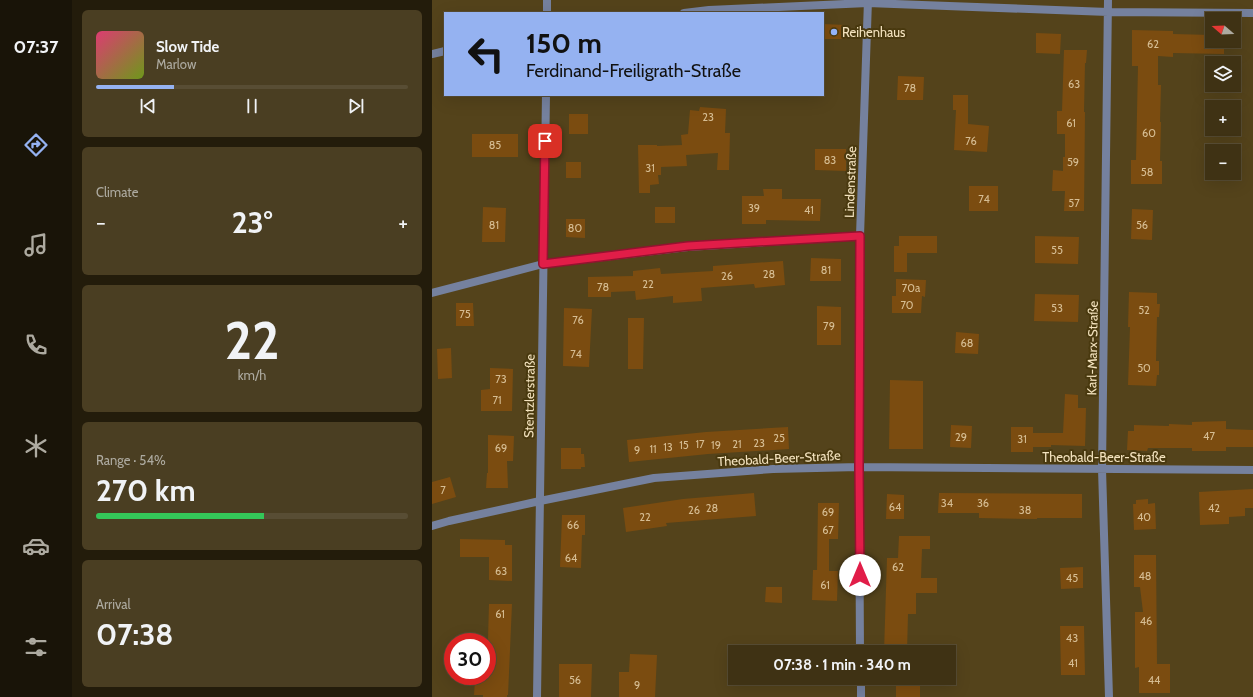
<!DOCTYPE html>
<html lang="en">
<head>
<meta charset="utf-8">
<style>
	:root { --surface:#3f3214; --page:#4a3e22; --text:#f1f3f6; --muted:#adaaa0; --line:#584d34; --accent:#95b2f1 }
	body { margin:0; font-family:Cabin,sans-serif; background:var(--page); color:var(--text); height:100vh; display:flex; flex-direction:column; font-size:15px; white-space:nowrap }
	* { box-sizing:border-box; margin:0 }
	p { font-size:13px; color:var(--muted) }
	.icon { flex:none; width:22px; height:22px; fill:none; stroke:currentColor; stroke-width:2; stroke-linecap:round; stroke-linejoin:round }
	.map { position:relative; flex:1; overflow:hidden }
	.details { display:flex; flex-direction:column; gap:10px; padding:10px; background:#231c0b; width:360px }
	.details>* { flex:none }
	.hud { position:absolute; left:12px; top:12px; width:380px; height:84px; border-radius:0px; box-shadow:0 4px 16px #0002,0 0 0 1px var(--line); background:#95b2f1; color:#111; overflow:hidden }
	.needle { width:26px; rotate:289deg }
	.tools { position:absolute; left:773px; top:12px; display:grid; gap:8px }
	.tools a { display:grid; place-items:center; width:36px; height:36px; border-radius:0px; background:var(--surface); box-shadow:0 4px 16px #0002,0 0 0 1px var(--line); font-size:20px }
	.speed { position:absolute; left:12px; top:633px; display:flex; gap:8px; font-size:20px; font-weight:700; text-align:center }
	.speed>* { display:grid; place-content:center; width:52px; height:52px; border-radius:50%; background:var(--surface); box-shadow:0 4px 16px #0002,0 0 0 1px var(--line); line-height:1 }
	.speed .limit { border:6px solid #d22; background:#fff; color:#111 }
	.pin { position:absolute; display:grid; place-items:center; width:34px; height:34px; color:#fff; margin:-17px; border-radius:8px; box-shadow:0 2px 6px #0006 }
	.me { position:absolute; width:44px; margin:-22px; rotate:0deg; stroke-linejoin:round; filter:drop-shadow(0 0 3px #0008) }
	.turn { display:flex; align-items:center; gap:14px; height:84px; padding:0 16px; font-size:18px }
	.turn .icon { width:52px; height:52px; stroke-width:2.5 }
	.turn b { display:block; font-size:28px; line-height:34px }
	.big { font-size:30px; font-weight:700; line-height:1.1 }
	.details .card { flex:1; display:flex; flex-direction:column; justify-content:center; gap:6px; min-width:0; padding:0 14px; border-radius:6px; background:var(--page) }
	.details .dial { align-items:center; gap:0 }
	.dial b { font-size:52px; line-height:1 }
	.song { display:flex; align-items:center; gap:12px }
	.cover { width:48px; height:48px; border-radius:6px; background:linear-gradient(135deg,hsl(340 70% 55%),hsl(80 70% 35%)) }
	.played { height:4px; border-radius:2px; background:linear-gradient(90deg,var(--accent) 25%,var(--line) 25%) }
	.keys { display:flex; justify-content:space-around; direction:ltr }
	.heat { display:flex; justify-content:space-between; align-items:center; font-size:22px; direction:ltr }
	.charge { height:6px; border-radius:3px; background:linear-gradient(90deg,#34c759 54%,var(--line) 0) }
	.trip { position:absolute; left:296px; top:645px; width:228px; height:40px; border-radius:0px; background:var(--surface); box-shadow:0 4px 16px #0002,0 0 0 1px var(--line); font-weight:700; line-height:40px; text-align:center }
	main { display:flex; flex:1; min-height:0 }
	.dock { display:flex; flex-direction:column; width:72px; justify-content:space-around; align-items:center; background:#191408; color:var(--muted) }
	.dock .icon { width:28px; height:28px }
	.dock .selected { color:var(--accent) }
	.dock b { font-size:18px; color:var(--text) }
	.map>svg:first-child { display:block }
</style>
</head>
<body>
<main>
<nav class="dock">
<b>07:37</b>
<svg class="icon selected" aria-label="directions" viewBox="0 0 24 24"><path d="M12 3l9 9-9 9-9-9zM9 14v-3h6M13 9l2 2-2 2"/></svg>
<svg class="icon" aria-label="music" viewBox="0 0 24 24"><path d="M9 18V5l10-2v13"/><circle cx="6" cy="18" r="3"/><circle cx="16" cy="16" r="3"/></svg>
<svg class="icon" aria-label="phone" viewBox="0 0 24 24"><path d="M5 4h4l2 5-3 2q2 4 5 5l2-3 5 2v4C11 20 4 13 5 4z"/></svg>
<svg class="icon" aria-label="climate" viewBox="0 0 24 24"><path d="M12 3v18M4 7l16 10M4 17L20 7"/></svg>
<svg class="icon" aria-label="car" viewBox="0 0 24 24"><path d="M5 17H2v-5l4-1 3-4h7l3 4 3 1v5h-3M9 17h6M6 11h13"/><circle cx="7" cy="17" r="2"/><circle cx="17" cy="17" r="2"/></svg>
<svg class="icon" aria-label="filters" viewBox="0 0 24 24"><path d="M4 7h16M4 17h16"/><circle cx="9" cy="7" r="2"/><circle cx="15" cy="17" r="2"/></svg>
</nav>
<section class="details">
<div class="card">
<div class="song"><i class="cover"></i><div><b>Slow Tide</b><p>Marlow</p></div></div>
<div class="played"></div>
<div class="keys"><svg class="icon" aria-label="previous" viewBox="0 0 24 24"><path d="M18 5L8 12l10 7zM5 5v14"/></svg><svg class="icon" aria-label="pause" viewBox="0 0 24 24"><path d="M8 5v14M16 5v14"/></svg><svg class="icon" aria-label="next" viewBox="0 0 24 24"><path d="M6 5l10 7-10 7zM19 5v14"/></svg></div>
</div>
<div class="card"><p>Climate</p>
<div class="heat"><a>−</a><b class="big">23°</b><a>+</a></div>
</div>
<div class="card dial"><b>22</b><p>km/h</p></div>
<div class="card"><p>Range · 54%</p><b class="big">270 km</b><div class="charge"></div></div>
<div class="card"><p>Arrival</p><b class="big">07:38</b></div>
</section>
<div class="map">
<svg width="821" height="697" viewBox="0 0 821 697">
	<rect width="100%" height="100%" fill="#54431b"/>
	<path fill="#7b4c10" d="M391 24 414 25V39H391Z
		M700 30 741 31V34L780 35V41H792V54L741 53V57L726 56V85H729L728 122H729L728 161H730V184H699V160H704L706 66H700Z
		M604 33 629 34 628 54 604 53Z
		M632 50H655L654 63H653L652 112H653L652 211H632L633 191H620L621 170 631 171V157H633V134H625V111H630Z
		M466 76 492 77 491 100H465Z
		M521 95H536V124L557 126 555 152 522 150 524 110H521Z
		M268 107 294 109 293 133H298L297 170H285L286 153 254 155 255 166 229 167V175H226L227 184 218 185V193H207L206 145H225V146L250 145 249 135 256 134 258 110 267 111Z
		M137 114H156V134H137Z
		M40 134H86V157H40Z
		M383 149H414V171L383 170Z
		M134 162H149V178H134Z
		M537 186H566V211H537Z
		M331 189H350V199H389L388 221 334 220V224H310V196H332Z
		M51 207 74 208 73 242H50Z
		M223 207H243V223H223Z
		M700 209 721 210 720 240 699 239Z
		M134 219H153V238L134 237Z
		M467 236H505V253H475V272H462V246H467Z
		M603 236 647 237 646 264 603 263Z
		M379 258 409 259V281H378Z
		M351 261 353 285 323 288 322 284 269 288 270 301 241 303V296L204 300 203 291 179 292V297H156V277L201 276V271L228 268 229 274 281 271V266Z
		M464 279 494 280 493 297 490 296 489 313H460V296H464Z
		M697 292 725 293V304H728L727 317H725L724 361H727V375H725L724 386 696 385 698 327H696Z
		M603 294 647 295 646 322 602 321Z
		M24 303H41L42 326H24Z
		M385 306 409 307V345H385Z
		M132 308 160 309 157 367 131 366Z
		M196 318H212L211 369H196Z
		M524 332 547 334 546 354 523 353Z
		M19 348 20 378 6 379 5 349Z
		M58 368 81 369 80 411H49V390L58 389Z
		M458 380 491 381V449H457Z
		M633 394 646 395V408H654L653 446 619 445V447H601V452H579V427H601V433H631Z
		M794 421V429L821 430V447H794V451H760V448H716L715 451 695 450 696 431H702V425L737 426V424L760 425V422Z
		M519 425 540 426 539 448 518 447Z
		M356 427 357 449 276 454 197 462 195 440 274 432Z
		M56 435 82 436 81 461H75L76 488H54L55 473H56Z
		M129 448H149V454H152L153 467H149V469H129Z
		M18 477 24 497 0 504V482Z
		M821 489V508H813V516L797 517V524L768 525 767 492Z
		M322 493 324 516 234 523 235 526 194 532 191 508 251 499Z
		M507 493 650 494V518H605V519L547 518V513H506Z
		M455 494 472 495V519H454Z
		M716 499V504L723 503 724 529 702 530 701 504H704V500Z
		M386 503H407L406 539H397V571H406L405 601 380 600 381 570H385Z
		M130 515H153V535H150L149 568 128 567Z
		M467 536H498V549H490L489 578H505V593H484V614H476L475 652H452L455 558H466Z
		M28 539 73 540V545H80V581L57 580V557H28Z
		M702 555H724L725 664H738V693H707V667L703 668V612H711L708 587H702Z
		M651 567V588L629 589 628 568Z
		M334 587H350V603L333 602Z
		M57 604H80L76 695H75V697H51V695H42L43 680H55V639H56Z
		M628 626H652L653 675H629Z
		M198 654 225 655 223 697H187V672H197Z
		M127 664H160L159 697H127Z
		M464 678H488V697H464Z"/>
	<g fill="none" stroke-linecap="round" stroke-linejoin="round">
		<path stroke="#75819e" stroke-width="8" d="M676 0 670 469 677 697
			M115 13V0
			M252 13 277 10 436 3 676 12 821 13
			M0 54 13 51
			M0 293 111 264 256 247 428 236
			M0 526 17 521 108 501 222 478 341 469 427 467 821 470
			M428 652 427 467 428 236 436 0
			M429 678V697
			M105 697 114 95"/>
	</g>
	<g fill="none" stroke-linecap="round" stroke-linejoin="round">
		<defs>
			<path id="route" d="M113 141 111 264 256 246 428 236 427 467 428 575"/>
		</defs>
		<use href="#route" stroke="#92132f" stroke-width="10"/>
		<use href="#route" stroke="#e11d48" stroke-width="7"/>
	</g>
	<circle fill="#97b6fd" stroke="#49390f" stroke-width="1.5" cx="402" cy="32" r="4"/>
	<g text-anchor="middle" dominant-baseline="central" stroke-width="4" stroke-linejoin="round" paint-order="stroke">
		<g font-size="11" fill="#d6bd93">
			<text x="721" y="44">62</text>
			<text x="642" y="84">63</text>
			<text x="478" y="88">78</text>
			<text x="276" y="117">23</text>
			<text x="639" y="123">61</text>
			<text x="717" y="133">60</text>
			<text x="539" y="141">76</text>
			<text x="63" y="145">85</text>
			<text x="398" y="160">83</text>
			<text x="641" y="162">59</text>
			<text x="218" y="168">31</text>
			<text x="715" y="172">58</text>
			<text x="552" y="199">74</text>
			<text x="642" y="203">57</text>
			<text x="322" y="208">39</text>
			<text x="377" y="210">41</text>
			<text x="62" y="225">81</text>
			<text x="710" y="225">56</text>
			<text x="143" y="228">80</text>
			<text x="625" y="250">55</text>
			<text x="394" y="270">81</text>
			<text x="337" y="274">28</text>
			<text x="295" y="276">26</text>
			<text x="216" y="284">22</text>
			<text x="171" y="287">78</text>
			<text x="479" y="288">70a</text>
			<text x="475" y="305">70</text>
			<text x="625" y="308">53</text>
			<text x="712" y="310">52</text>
			<text x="33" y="314">75</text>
			<text x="146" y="320">76</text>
			<text x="397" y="326">79</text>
			<text x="535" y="343">68</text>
			<text x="144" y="354">74</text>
			<text x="712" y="368">50</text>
			<text x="69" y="379">73</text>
			<text x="65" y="400">71</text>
			<text x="777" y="436">47</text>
			<text x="529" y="437">29</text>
			<text x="347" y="438">25</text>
			<text x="590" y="439">31</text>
			<text x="327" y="443">23</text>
			<text x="268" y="444">17</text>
			<text x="305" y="444">21</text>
			<text x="252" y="445">15</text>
			<text x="284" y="445">19</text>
			<text x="236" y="447">13</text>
			<text x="69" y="448">69</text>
			<text x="221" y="449">11</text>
			<text x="205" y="450">9</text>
			<text x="11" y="490">7</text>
			<text x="515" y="503">34</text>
			<text x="551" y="503">36</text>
			<text x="463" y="507">64</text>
			<text x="280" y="508">28</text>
			<text x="782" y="508">42</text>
			<text x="262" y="510">26</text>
			<text x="593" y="510">38</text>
			<text x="396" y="512">69</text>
			<text x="213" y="517">22</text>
			<text x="712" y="517">40</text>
			<text x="141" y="525">66</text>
			<text x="396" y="530">67</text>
			<text x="139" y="558">64</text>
			<text x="466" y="567">62</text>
			<text x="69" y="571">63</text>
			<text x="713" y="576">48</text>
			<text x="640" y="578">45</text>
			<text x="393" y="585">61</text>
			<text x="68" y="614">61</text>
			<text x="714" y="621">46</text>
			<text x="640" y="638">43</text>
			<text x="641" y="663">41</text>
			<text x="143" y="680">56</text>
			<text x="722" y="680">44</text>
			<text x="205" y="685">9</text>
		</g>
		<g font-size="13" fill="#f4e3bf" stroke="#49390f" text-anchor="start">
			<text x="410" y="32">Reihenhaus</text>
		</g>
		<g font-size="13" fill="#f4e3bf" stroke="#49390f">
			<text transform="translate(418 182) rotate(-88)">Lindenstraße</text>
			<text transform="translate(660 348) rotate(-89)">Karl-Marx-Straße</text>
			<text transform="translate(97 396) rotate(-89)">Stentzlerstraße</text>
			<text x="672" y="457">Theobald-Beer-Straße</text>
			<text transform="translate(347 458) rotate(-3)">Theobald-Beer-Straße</text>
		</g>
	</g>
</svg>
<div class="tools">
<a><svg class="needle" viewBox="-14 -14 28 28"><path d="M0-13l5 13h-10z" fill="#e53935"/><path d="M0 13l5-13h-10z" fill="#adaaa0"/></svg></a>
<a><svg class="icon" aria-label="layers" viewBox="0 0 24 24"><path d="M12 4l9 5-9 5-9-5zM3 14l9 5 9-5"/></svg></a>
<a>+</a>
<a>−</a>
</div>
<div class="speed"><div class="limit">30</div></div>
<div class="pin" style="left:113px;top:141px;background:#d93025"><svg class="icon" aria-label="arrive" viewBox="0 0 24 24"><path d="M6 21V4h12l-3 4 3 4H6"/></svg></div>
<svg class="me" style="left:428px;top:575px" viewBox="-20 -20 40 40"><circle r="19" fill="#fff"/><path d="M0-13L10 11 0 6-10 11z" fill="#e11d48"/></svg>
<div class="trip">07:38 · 1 min · 340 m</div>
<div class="hud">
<div class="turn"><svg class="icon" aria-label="left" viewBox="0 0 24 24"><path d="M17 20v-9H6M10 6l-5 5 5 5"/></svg><div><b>150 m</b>Ferdinand-Freiligrath-Straße</div></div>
</div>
</div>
</main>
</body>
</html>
